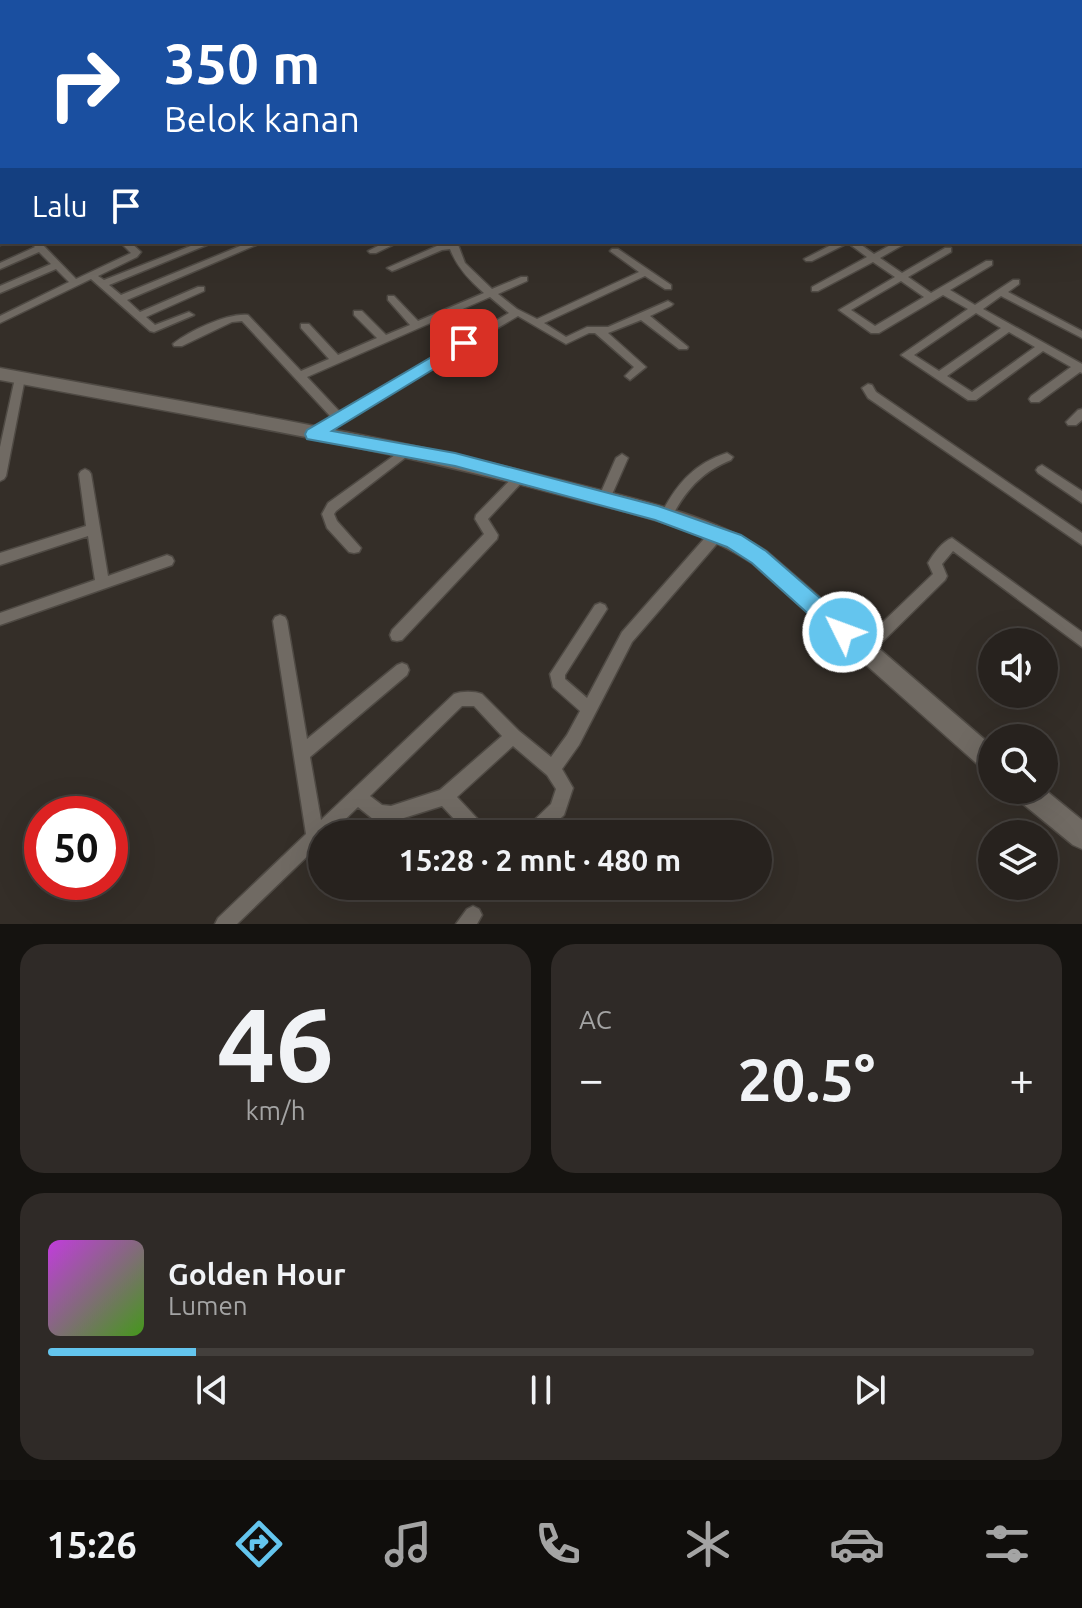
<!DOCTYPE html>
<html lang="id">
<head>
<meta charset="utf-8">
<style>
	:root { --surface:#27221e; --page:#2f2a27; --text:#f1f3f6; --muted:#a4a4a4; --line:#433f3c; --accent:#64c5ee }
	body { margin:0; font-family:Ubuntu,sans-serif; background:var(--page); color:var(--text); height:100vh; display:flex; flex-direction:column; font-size:30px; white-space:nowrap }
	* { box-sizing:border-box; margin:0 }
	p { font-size:26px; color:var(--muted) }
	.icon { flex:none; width:44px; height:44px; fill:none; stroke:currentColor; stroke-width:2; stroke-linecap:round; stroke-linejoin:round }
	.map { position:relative; height:924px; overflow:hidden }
	.side { display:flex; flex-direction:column; gap:20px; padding:20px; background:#151310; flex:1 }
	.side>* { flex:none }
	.banner { position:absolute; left:0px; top:0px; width:1082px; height:244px; box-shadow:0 8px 32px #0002,0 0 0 2px var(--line); background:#1a4fa0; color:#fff; overflow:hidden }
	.controls { position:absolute; left:978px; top:628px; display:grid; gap:16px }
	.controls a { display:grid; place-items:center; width:80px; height:80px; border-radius:50%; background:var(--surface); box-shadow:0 8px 32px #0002,0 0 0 2px var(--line); font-size:40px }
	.speed { position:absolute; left:24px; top:796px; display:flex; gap:16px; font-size:40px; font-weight:700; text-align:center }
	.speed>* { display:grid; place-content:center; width:104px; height:104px; border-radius:50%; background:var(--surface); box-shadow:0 8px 32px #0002,0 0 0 2px var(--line); line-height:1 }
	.speed .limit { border:12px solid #d22; background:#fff; color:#111 }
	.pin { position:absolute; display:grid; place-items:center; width:68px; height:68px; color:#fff; margin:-34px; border-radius:16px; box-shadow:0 4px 12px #0006 }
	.me { position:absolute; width:88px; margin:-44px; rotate:312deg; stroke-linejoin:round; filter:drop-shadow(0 0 6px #0008) }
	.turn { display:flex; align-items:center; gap:28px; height:168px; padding:0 32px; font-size:36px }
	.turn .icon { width:104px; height:104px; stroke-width:2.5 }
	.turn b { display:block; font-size:56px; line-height:68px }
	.then { display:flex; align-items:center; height:76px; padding:0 32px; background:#0003; gap:16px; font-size:30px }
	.big { font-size:60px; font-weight:700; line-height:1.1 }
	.side .tile { flex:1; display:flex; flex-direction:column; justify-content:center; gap:12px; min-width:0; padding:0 28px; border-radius:24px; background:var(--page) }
	.side .dial { align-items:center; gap:0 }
	.dial b { font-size:104px; line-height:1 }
	.song { display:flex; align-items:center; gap:24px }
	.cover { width:96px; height:96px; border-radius:12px; background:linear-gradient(135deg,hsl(290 70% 55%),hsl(100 70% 35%)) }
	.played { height:8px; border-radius:4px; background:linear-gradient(90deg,var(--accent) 15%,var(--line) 15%) }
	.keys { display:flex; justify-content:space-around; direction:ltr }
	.heat { display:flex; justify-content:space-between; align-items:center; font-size:44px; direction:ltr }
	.side .tiles { flex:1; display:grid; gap:20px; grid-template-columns:1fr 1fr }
	.tile:last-child { grid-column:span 2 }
	.trip { position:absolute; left:308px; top:820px; width:464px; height:80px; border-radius:40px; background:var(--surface); box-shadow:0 8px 32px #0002,0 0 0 2px var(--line); font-weight:700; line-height:80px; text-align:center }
	.menu { display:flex; height:128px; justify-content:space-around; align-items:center; background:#100e0c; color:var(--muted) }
	.menu .icon { width:56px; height:56px }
	.menu .current { color:var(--accent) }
	.menu b { font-size:36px; color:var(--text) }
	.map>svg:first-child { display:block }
</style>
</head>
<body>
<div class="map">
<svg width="1082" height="924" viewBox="0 0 1082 924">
	<rect width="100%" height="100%" fill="#342e28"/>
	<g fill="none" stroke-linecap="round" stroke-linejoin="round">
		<defs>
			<path id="minor" d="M15 0H25L15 2Z
				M1080 61H1082V65H1080Z
				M1080 125H1082V130H1080Z
				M0 170H2V175H0Z
				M2 203V209L0 210V204Z
				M0 221H2V227H0Z
				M0 239H2V242H7L0 245Z
				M30 242H40L76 279 131 253 120 242H130L141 252 137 257 98 276 104 280 201 242H214L109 285 121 295 250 242H263L127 300 140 312 198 287H204V291L146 317 155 325 189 312 194 315 154 332 150 331 91 279 0 323V316L69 282 56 269 0 293V286L51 264 39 252 0 269V263L35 247Z
				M386 242H399L376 253H370L368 251Z
				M447 242H457L465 263 492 289 521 277H527V281L498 294 517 309 537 319 639 272 610 251 612 249H618L671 285V289H665L645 276 544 323 566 337 587 327H608L668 301 673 304 671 306 650 316 688 347 687 349H679L641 320 608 333 646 367 630 380 625 376 634 367 595 333H589L566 344 518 316 365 406 314 438 308 434 310 431 331 417 242 321 232 322 182 346H174L173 344C189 331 227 313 248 315L301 371 329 359 301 328V324H309L338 355 377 338 354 315V311H362L386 335 410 325 388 300V296H394L418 321 484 293C469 280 457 267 450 249L442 250 395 270 392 271 387 268 437 246 448 244ZM490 297 509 313 340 412 307 377Z
				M837 242H857L874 254 896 242H908L880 258 902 273 945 248H951V252L908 277 931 293 986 261H992V265L950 290 975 305 1013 280H1019V284L1008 292 1082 331V338L1001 296 983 309 1082 364V373L1080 372 1039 402H1031L1029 399 1031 396 1071 367 1043 351 976 400H968L901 355 968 309 943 295 879 333H871L839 310 895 277 873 262 818 291H812V287L867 257 848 243 812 261H806L804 259ZM901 281 924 297 875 326 851 310ZM976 313 1001 328 939 371 914 355ZM1009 332 1035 347 972 392 947 376Z
				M20 374 25 378 6 476 4 479 0 481V447L15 378Z
				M868 384 872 385 876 392 1082 533V545L868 398 862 388Z
				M1082 409V420L1076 425H1068L1066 422 1078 410Z
				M406 447 412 451 410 454 336 511 334 514 337 521 361 548 359 552 354 553 349 552 327 528 322 514 328 503Z
				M727 453 733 457 731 460C701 472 685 491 670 520H662L660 516C676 485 693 464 727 453Z
				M622 454 628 458 610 499 608 502H600L598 499 616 458Z
				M1042 465 1082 491V503L1038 473 1036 470 1038 467Z
				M85 469 89 471 91 474 108 576 167 555 172 557 174 561 172 565 0 625V613L95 580 88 536 0 565V553L86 526 79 474 81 471Z
				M520 472 524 474 526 477 524 480 488 519 498 535 497 539 402 640 397 641 392 640 390 635 392 630 484 534 475 519 476 515 516 474Z
				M716 530 721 531 722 535 721 539 632 642 579 745 562 769 573 788 564 815 544 834H524L526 828 551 804 556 789 547 775 513 746 457 797 486 828 488 834H468L442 806 391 822 373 819 358 807 330 834H322V842L237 924H215L218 918 306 834 273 621 275 617 280 615 285 617 287 621 307 739 397 665 402 663 407 665 409 670 407 675 310 757 321 820 454 694C462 691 474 691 482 694L519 731 551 757 567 735 580 711 553 687 550 674 595 605 600 603 605 605 607 609 565 675V679L587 698 622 632 711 531ZM462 706H474L502 736 440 790 391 806 382 805 370 796Z
				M952 538 1082 632V647L953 551 942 564 947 576 945 580 869 655 864 657 859 655 857 650 859 645 933 574 928 563C933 554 943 541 952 538Z
				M473 906 479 909 482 915 477 924H456L467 909Z"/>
			<path id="secondary" d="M0 368C187 403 376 433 560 480 630 498 705 512 766 551L992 746V774L984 770 752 563C693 524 620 511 553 493 371 445 185 415 0 380Z
				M1044 789 1082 820V849L1073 845 1017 799 1014 790Z"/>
		</defs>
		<use href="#minor" stroke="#4f4a44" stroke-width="3"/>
		<use href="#secondary" stroke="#4f4a44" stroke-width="3"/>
		<use href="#minor" fill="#706a63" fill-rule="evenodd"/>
		<use href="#secondary" fill="#706a63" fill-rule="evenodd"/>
	</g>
	<path fill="#64c5ee" stroke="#41809b" stroke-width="2" d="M464 338 470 339V347L332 431 455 453 658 506 741 535 766 551 851 625 854 632 851 638 843 641 835 638 752 563 727 547 655 520 455 466 307 439 305 434 307 430Z"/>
</svg>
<div class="controls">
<a><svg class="icon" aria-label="sound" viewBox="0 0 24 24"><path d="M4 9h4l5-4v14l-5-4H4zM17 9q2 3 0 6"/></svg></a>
<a><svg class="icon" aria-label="search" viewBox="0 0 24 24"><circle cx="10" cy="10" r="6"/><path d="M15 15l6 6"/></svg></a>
<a><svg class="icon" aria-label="layers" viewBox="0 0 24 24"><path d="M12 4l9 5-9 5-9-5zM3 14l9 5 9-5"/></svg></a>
</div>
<div class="speed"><div class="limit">50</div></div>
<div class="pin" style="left:464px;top:343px;background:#d93025"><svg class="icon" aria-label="arrive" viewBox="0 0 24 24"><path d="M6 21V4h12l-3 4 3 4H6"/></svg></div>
<svg class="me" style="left:843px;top:632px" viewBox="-20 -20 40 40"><circle r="17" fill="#64c5ee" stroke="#fff" stroke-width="3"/><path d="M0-11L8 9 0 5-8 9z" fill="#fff"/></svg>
<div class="trip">15:28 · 2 mnt · 480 m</div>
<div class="banner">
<div class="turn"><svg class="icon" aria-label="right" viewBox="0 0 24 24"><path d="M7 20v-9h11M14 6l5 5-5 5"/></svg><div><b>350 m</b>Belok kanan</div></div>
<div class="then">Lalu<svg class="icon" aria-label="arrive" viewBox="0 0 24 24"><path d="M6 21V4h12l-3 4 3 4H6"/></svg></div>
</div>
</div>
<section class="side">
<div class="tiles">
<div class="tile dial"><b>46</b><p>km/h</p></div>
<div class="tile"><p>AC</p>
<div class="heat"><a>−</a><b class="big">20.5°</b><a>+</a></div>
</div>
<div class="tile">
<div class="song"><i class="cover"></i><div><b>Golden Hour</b><p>Lumen</p></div></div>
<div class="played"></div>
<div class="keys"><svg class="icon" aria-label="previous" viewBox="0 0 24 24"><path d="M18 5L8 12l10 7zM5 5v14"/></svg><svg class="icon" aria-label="pause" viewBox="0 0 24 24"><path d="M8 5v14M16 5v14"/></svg><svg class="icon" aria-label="next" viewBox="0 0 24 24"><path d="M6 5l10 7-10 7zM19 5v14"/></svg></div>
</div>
</div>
</section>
<nav class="menu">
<b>15:26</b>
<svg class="icon current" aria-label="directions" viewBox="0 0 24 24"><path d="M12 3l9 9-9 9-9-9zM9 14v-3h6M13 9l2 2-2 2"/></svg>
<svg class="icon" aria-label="music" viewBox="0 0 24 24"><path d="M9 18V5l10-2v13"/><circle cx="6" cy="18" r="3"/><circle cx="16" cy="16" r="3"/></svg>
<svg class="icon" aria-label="phone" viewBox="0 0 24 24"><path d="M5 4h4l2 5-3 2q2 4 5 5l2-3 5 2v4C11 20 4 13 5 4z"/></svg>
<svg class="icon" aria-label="climate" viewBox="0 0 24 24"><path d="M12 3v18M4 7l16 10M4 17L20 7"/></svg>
<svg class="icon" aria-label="car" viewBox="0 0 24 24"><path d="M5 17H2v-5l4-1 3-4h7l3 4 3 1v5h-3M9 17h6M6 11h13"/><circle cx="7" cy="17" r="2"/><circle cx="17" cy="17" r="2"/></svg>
<svg class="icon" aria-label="filters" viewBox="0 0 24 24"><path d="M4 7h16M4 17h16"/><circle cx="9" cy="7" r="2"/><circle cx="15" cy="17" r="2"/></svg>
</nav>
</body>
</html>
